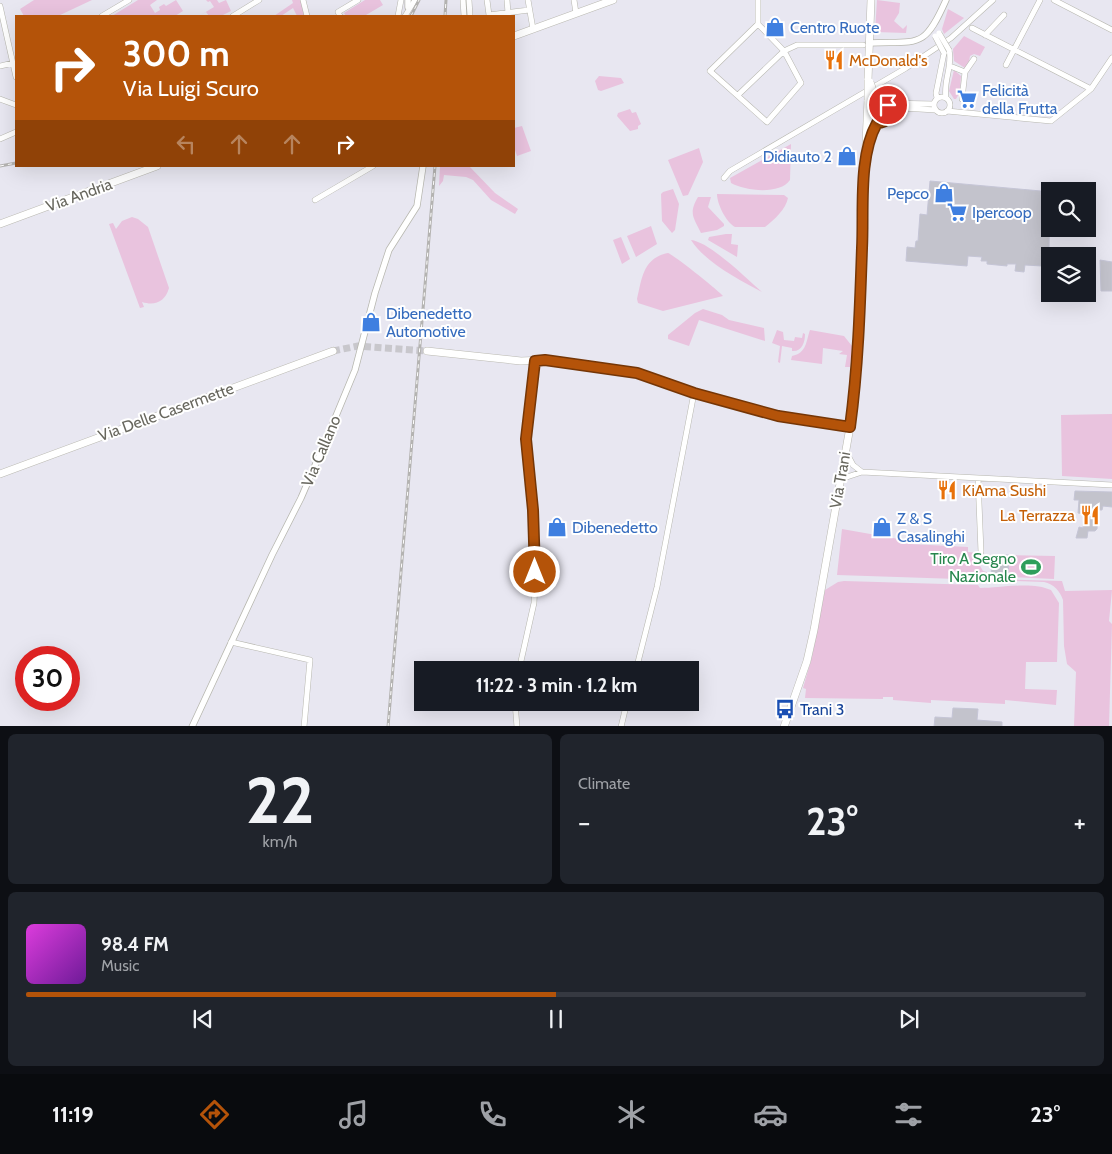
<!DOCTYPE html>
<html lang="en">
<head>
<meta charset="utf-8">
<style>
	:root { --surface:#171b24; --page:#20242c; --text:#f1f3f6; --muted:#9ea1a6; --line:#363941; --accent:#b45309 }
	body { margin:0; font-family:Cabin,sans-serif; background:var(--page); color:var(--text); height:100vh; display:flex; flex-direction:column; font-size:19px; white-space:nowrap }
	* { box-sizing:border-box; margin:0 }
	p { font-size:16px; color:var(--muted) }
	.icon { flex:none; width:28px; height:28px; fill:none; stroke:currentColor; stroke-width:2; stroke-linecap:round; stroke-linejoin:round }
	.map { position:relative; height:726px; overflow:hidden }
	.sheet { display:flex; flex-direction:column; gap:8px; padding:8px; background:#0d0f14; flex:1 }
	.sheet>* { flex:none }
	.guide { position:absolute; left:15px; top:15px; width:500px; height:152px; border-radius:0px; box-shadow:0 5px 20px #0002; background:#b45309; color:#fff; overflow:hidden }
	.fabs { position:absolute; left:1041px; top:182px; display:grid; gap:10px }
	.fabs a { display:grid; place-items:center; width:55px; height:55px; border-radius:0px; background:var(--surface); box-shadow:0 5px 20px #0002; font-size:25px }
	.speed { position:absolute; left:15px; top:646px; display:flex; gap:10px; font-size:25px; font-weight:700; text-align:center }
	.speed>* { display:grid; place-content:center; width:65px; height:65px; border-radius:50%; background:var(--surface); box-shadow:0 5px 20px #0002; line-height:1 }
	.speed .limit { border:8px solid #d22; background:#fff; color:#111 }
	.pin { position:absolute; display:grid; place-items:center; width:42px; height:42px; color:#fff; margin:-21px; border:2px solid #fff; border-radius:50%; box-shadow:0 1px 5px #0007 }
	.me { position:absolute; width:55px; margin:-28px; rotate:0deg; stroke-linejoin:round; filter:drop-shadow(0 0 4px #0008) }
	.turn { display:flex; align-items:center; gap:18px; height:105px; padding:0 25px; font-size:22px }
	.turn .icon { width:65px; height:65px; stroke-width:2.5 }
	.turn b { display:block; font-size:35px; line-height:42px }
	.lanes { display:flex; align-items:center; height:48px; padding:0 25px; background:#0003; justify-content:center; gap:25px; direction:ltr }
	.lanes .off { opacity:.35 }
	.big { font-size:38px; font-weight:700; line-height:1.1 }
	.sheet .widget { flex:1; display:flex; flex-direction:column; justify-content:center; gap:8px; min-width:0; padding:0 18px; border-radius:8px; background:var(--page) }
	.sheet .dial { align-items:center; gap:0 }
	.dial b { font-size:65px; line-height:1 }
	.song { display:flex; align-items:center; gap:15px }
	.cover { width:60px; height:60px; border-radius:8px; background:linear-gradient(135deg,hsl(300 70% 55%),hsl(280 70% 35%)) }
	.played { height:5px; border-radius:2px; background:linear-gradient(90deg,var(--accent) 50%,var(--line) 50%) }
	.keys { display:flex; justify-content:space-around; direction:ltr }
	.heat { display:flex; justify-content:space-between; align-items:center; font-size:28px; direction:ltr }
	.sheet .tiles { flex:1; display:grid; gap:8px; grid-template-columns:1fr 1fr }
	.widget:last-child { grid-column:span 2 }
	.trip { position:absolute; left:414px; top:661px; width:285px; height:50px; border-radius:0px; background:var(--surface); box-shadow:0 5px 20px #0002; font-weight:700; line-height:50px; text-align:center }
	.tabs { display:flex; height:80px; justify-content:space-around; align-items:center; background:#090b0e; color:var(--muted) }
	.tabs .icon { width:35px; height:35px }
	.tabs .current { color:var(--accent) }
	.tabs b { font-size:22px; color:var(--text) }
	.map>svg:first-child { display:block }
</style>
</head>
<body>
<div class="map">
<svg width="1112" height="727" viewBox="0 0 1112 727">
	<rect width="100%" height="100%" fill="#e8e7f1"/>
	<path fill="#e9c3de" d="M34 0H92L58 16H24L20 9Z
		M138 0H157L150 5 155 13 160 10 159 7 164 4 166 6 176 0 183 11 175 16H112Z
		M206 0H217L219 3 226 0 231 11 221 16H209L206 12 199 16 214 7 210 1 208 2Z
		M292 0H301L304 16H297L293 8 281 16H274L293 3Z
		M365 0H380L383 5 366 15 367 16H346L344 13Z
		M877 0 900 3 899 13 894 21 903 29 907 25 906 33 875 32Z
		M948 9 964 18 944 34 942 29Z
		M964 36 985 47 980 56 974 54 970 56 969 62 965 68 954 61 953 49Z
		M954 70 961 76 960 92 956 99H954L949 91Z
		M599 76 621 78 624 83 601 91 598 90 595 81Z
		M630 109 632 113 636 112 641 124 638 126V129L630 131 617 116 618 113Z
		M522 126 531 151 517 156 514 147V128Z
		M791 144 790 180C780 195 745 191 731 183L730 178Z
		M699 148 703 162 688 195 683 196 668 160Z
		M440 166H469L495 193 518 209 515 214 491 200 473 180 466 177 444 175 443 181 439 186Z
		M673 189 679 204 675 230 672 233 662 221 661 194 663 192Z
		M717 194 784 195 788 198C786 209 774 220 765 227H735C726 222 717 204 717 194Z
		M698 197H711L708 207 724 224V226L717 230 701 233C694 218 688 214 698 197Z
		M132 217 138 219 148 227 169 288C165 302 155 306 142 302L144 307 140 308 109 224 113 223 116 229 122 221Z
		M651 226 657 244 636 257 627 236Z
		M726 234H732L731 244 738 245 737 257 708 240 709 237Z
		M621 237 630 259 622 264 613 240Z
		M691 240C710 242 747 279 762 292 739 280 705 262 691 240Z
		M668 253C674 255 719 291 723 296L663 311 638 303 637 299C642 278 643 258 668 253Z
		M703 309 722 315 729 320 764 328 765 341 699 320 689 346 668 339V335L695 313Z
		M777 330 783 332 784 340 794 341 795 337 802 338 803 333 805 334C805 342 802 352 792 351V348L782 346 780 363 778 362 780 346 772 343Z
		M810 330 844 336 852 346 850 367H845L847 355 839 354 843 351 823 348 822 364 791 360 792 356C807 353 806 341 810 330Z
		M1112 414V479L1062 476 1061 415Z
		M842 529 910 541V544L968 547V552L978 553 979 564 983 571 987 572V579L1062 581 1065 591 1112 590 1109 621 1112 624 1109 726H1074L1076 672 1067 664 1064 646 1063 600C1060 591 1054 584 1044 582L837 575Z
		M1009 555 1055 556 1054 579 1008 577Z
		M844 581 978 585 980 588C1001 588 1032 581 1051 590L1059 603 1057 662H1026L1025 689 1057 690 1056 705 1005 700V704L931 700V703L893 700V697H883V699L805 698 806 689 803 688 812 657 825 590 838 582Z"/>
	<path fill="#c3c3cc" stroke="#c5c5d6" d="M930 181 1041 191V195L1050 196 1049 248 1052 249V253H1049L1048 260 1042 259V266L1025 265 1024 272 1015 271 1016 264H1007V266L987 264V261H981L982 257 968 256 967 266 906 261 907 247 915 248 916 241H918L920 214 927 215Z
		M1100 260 1112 262V291H1101Z
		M1075 491 1112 492V507L1103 506 1102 510H1098L1097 529 1095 531H1088L1087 538H1076L1079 527 1083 528 1084 514 1078 513 1079 500H1074Z
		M992 555H1009L1008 577 991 576Z
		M953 708 978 709 977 720 1002 722V727H934L935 717 952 718Z"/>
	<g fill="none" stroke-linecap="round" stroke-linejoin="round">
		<path stroke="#c8c7cc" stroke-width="7" stroke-dasharray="7 3.5" stroke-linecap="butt" d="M333 351 358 346 427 351"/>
		<defs>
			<path id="minor" d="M303 0 307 16
				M463 0 464 16
				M469 0 470 16
				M487 0 489 15 529 10
				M507 0 508 13
				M528 0 533 29
				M574 0 576 13
				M1054 0 1112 30
				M0 6 16 77
				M102 16 129 0
				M233 16 259 0
				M340 16 338 12 358 0
				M398 16 401 0
				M405 16 415 0
				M758 24 710 71 767 122 801 83 784 51 758 24V0
				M972 28 1091 89
				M985 35 1004 15
				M1006 65 1040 0
				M0 66 13 63
				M950 66 965 72
				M738 95 784 51 797 45H863
				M934 105a8 8 0 1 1 16 0a8 8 0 1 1-16 0Z
				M937 98 936 93 944 53
				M946 98C943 81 953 66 949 50
				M0 99 16 105
				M962 99 965 72 974 59
				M885 103 934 104
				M890 111 902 108 936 110
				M947 111 1051 121 1091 89 1112 58
				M0 139 16 132
				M724 178 730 171 906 68 951 38 993 0
				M315 200 373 166
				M846 452 853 465 862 472
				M978 478 981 552
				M841 479 862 472 1112 485
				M231 642 310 660 304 727
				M519 670 534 603 536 557 526 439 535 361
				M636 670 657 587 694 393
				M515 702 517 727
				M621 727 627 702"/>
			<path id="tertiary" d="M408 7V0
				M869 43C919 41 924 50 946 0
				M192 727 272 555 301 498 326 440 355 370 375 293 389 250 417 206 423 166"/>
			<path id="secondary" d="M514 36 613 0
				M868 80 871 0
				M868 117C876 129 896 120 888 106 885 100 879 101 875 96
				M869 146 877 123
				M0 224 157 166
				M427 351 521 361 545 360 637 373 694 393 778 416 850 427
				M0 474 333 351
				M784 727 807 661 814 630 850 427 855 379 868 100"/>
		</defs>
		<use href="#minor" stroke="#b7b7af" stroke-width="6"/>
		<use href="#tertiary" stroke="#b7b7af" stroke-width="7"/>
		<use href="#secondary" stroke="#bab9b1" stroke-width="8"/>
		<use href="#minor" stroke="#fff" stroke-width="5"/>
		<use href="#tertiary" stroke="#fff" stroke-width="5.5"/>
		<use href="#secondary" stroke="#fff" stroke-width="7"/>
		<defs>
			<path id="rail" d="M411 16 419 0
				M445 16 446 0
				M0 166 16 163
				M388 727 435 166"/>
		</defs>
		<use href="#rail" stroke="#b4b3b1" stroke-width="3"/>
		<use href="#rail" stroke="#fff" stroke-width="1" stroke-dasharray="4" stroke-linecap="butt"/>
		<defs>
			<path id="minor-bridge" d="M939 33 949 50
				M935 36 944 53"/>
			<path id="secondary-bridge" d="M870 82 875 96
				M868 100V80"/>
		</defs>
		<use href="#minor-bridge" stroke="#b7b7af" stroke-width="6" stroke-linecap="butt"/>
		<use href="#secondary-bridge" stroke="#bab9b1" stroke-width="8" stroke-linecap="butt"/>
		<use href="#minor-bridge" stroke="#fff" stroke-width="5"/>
		<use href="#secondary-bridge" stroke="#fff" stroke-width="7"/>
	</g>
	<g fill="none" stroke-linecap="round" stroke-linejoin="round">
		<defs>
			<path id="route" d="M535 572 533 510 526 439 535 361 545 360 637 373 694 393 778 416 850 427C858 368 860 308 862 248 864 210 858 157 877 123 887 123 892 115 888 105"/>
		</defs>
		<use href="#route" stroke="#753606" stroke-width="12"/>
		<use href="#route" stroke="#b45309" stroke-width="9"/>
	</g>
	<defs>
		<symbol id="shop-bare" viewBox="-9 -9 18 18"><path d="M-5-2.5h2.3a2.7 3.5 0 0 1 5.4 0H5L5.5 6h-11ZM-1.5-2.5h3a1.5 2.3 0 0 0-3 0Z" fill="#3f7fe0" stroke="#fff" stroke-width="2.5" paint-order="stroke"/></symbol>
		<symbol id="restaurant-bare" viewBox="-9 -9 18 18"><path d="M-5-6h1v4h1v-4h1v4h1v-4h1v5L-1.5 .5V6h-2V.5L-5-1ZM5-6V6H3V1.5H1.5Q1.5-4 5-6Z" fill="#e8710a" stroke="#fff" stroke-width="2.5" paint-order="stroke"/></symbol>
		<symbol id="supermarket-bare" viewBox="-9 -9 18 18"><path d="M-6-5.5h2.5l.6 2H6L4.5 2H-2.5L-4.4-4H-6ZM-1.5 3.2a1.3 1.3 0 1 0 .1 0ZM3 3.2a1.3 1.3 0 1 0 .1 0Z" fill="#3f7fe0" stroke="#fff" stroke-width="2.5" paint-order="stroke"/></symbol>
		<symbol id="stadium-bare" viewBox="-9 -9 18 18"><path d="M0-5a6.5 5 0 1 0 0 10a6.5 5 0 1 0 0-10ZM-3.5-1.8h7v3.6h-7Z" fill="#2e9e5b" stroke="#fff" stroke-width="2.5" paint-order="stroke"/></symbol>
		<symbol id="bus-bare" viewBox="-9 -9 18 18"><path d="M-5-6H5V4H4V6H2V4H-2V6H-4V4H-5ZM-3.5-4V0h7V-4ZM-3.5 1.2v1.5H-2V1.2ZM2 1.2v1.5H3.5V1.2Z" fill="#1a4fb4" stroke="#fff" stroke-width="2.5" paint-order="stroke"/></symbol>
	</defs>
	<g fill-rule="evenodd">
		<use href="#shop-bare" x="761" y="13" width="28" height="28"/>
		<use href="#restaurant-bare" x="820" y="46" width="28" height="28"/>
		<use href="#supermarket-bare" x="953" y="85" width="28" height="28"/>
		<use href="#shop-bare" x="833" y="142" width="28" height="28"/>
		<use href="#shop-bare" x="930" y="179" width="28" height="28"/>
		<use href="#supermarket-bare" x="943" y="198" width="28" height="28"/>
		<use href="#shop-bare" x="357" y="308" width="28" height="28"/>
		<use href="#restaurant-bare" x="933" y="476" width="28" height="28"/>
		<use href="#restaurant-bare" x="1076" y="501" width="28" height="28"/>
		<use href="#shop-bare" x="543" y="513" width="28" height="28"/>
		<use href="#shop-bare" x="868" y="513" width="28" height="28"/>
		<use href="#stadium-bare" x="1017" y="553" width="28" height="28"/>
		<use href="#bus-bare" x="771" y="695" width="28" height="28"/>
	</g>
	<g text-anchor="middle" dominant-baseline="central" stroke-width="4" stroke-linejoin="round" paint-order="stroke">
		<g font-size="16" fill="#366cbe" stroke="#fff" text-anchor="start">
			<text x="790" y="27">Centro Ruote</text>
			<text x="982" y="90">Felicità<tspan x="982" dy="18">della Frutta</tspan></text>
			<text x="832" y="156" text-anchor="end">Didiauto 2</text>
			<text x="929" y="193" text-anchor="end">Pepco</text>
			<text x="972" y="212">Ipercoop</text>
			<text x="386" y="313">Dibenedetto<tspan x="386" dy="18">Automotive</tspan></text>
			<text x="897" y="518">Z &amp; S<tspan x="897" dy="18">Casalinghi</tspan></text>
			<text x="572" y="527">Dibenedetto</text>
		</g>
		<g font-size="16" fill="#c56008" stroke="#fff" text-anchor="start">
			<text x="849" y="60">McDonald's</text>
			<text x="962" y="490">KiAma Sushi</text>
			<text x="1075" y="515" text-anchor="end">La Terrazza</text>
		</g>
		<g font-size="16" fill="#68675e" stroke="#fff">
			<text transform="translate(79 195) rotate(-20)">Via Andria</text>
			<text transform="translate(166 412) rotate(-20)">Via Delle Casermette</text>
			<text transform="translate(321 451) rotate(-67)">Via Callano</text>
			<text transform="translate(840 480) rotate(-80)">Via Trani</text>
		</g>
		<g font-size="16" fill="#27864d" stroke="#fff" text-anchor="end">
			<text x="1016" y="558">Tiro A Segno<tspan x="1016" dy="18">Nazionale</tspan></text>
		</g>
		<g font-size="16" fill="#164399" stroke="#fff" text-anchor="start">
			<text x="800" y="709">Trani 3</text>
		</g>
	</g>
</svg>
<div class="fabs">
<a><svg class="icon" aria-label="search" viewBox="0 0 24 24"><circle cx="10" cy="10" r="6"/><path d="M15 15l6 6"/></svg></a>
<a><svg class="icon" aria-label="layers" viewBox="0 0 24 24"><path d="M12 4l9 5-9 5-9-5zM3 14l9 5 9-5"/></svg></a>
</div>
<div class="speed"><div class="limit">30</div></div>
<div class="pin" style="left:888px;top:105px;background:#d93025"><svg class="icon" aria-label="arrive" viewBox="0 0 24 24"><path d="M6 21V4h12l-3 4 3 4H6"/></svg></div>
<svg class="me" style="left:535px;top:572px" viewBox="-20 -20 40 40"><circle r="17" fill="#b45309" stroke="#fff" stroke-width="3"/><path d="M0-11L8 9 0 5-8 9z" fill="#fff"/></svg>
<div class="trip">11:22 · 3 min · 1.2 km</div>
<div class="guide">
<div class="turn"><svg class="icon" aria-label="right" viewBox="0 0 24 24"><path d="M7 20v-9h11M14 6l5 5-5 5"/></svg><div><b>300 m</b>Via Luigi Scuro</div></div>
<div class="lanes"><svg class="icon off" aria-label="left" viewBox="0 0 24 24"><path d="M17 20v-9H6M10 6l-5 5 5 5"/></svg><svg class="icon off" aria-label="ahead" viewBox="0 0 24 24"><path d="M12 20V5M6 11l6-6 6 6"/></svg><svg class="icon off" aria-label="ahead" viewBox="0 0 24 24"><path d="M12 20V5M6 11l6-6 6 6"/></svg><svg class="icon" aria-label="right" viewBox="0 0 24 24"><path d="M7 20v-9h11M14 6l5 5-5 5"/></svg></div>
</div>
</div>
<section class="sheet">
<div class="tiles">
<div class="widget dial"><b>22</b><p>km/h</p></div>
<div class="widget"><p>Climate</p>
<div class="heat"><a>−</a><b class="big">23°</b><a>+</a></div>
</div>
<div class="widget">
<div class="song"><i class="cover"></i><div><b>98.4 FM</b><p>Music</p></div></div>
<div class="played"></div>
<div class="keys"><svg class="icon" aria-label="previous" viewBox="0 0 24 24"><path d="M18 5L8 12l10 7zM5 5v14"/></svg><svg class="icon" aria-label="pause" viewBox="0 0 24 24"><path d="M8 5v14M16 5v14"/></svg><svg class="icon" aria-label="next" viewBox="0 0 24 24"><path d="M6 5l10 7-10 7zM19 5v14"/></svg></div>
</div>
</div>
</section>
<nav class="tabs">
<b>11:19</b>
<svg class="icon current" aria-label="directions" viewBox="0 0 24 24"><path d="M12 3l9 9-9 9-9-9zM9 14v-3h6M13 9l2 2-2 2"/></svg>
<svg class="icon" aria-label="music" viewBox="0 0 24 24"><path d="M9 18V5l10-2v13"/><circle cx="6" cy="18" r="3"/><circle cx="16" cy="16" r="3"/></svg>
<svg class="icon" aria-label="phone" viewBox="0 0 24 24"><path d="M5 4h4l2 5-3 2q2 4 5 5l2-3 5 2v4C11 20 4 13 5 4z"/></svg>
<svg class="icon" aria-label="climate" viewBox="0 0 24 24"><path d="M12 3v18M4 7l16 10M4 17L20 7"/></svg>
<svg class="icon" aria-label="car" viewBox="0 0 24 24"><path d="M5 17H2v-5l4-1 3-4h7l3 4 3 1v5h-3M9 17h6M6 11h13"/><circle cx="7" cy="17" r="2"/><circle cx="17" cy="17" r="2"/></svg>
<svg class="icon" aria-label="filters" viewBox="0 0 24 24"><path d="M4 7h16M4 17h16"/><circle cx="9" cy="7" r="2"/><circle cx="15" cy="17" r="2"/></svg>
<b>23°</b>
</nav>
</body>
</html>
